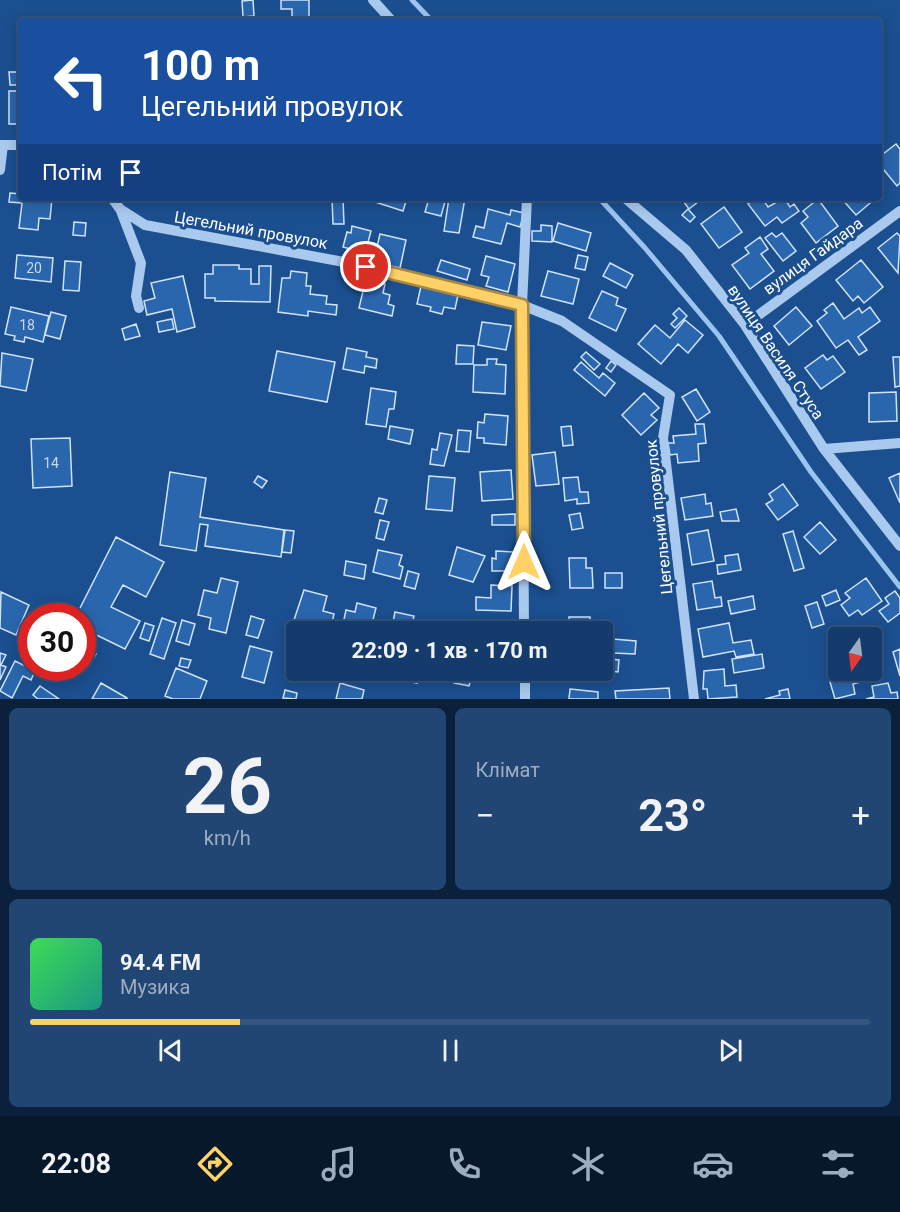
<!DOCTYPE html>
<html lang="uk">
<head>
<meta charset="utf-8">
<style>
	:root { --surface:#143b6b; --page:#214673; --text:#f1f3f6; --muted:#9dadc1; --line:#33557e; --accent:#ffd166 }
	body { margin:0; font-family:Roboto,sans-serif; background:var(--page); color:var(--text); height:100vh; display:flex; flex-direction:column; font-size:22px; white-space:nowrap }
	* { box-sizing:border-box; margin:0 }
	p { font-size:20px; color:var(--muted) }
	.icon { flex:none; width:33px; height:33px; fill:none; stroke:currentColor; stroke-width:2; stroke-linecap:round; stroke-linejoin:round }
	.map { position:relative; height:699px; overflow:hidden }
	.panel { display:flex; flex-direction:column; gap:9px; padding:9px; background:#0b203b; flex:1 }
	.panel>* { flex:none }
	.hud { position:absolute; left:18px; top:18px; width:864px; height:183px; border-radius:6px; box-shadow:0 3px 15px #0003,0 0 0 2px var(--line); background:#1a4fa0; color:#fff; overflow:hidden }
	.needle { width:39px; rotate:194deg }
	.buttons { position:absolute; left:828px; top:627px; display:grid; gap:12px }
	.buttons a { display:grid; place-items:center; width:54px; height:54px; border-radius:6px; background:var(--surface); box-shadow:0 3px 15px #0003,0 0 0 2px var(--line); font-size:30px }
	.speed { position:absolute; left:18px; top:603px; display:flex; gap:12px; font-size:30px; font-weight:700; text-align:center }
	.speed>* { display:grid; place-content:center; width:78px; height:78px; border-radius:50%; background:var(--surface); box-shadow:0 3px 15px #0003,0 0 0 2px var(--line); line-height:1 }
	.speed .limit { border:9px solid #d22; background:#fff; color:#111 }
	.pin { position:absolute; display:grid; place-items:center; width:51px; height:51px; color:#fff; margin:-26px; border:3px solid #fff; border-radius:50%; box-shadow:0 2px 6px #0007 }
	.me { position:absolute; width:66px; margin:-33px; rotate:0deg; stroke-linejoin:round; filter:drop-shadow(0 0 4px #0008) }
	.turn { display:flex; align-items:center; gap:21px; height:126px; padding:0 24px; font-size:27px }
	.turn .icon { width:78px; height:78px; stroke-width:2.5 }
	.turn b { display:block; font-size:42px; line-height:51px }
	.then { display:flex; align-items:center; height:57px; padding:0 24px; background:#0003; gap:12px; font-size:22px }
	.big { font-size:45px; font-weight:700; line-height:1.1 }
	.panel .widget { flex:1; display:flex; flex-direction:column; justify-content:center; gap:9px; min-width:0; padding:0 21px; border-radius:9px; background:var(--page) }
	.panel .dial { align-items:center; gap:0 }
	.dial b { font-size:78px; line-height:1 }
	.song { display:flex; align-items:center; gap:18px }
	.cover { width:72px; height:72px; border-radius:9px; background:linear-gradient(135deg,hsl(130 70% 55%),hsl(170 70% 35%)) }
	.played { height:6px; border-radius:3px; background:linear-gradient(90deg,var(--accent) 25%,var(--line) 25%) }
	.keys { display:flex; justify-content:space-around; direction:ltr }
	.heat { display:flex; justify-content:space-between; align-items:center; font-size:33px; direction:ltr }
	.panel .tiles { flex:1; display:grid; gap:9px; grid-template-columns:1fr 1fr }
	.widget:last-child { grid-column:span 2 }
	.trip { position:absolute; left:286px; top:621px; width:327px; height:60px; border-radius:6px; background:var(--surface); box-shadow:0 3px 15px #0003,0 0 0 2px var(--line); font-weight:700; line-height:60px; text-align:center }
	.menu { display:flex; height:96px; justify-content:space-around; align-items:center; background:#08182b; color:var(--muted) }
	.menu .icon { width:42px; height:42px }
	.menu .current { color:var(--accent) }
	.menu b { font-size:27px; color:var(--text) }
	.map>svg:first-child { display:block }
</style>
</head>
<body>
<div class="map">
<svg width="900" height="699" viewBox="0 0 900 699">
	<rect width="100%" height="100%" fill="#1b4f8f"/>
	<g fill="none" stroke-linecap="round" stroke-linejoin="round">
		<path stroke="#9cc4f0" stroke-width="5" d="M412 0 432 21
			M599 198 645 248 719 336 811 472 900 587"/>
	</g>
	<path fill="#2a66ad" stroke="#cfe3fa" stroke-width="1.5" d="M253 0 254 16 243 17 242 1Z
		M281 0H309V20L332 21H269H292V9H281Z
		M9 72H21V85H10Z
		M9 91H21V124H9Z
		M896 144 900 149V183L897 186 879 164V157Z
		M10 193 21 194V198H52L50 219 39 218 38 230 19 228 22 203 9 202Z
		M332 198H343L344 224H333Z
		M373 198H407L403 211 372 201Z
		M429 198H446L441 216 425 212Z
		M449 198H465L459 233 444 231Z
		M681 198H703L689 209Z
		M756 198H762L768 207 784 198 790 207 794 204 799 211 782 223 777 217 765 226 748 204Z
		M841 198H876L856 215Z
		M818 199 838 226 816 243 801 223 808 217 803 211Z
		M724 207 742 232 719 248 701 224Z
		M488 209 510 215 511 210 524 213 520 227 507 223 501 244 473 237 476 226 484 228Z
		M688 209 695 217 690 222 682 215Z
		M74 222 86 223 85 236 73 235Z
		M558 223 591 233 586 251 553 241Z
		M541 225 552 226V242L532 241V231H541Z
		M352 226 371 231 365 253 343 247 347 232 351 233Z
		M772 233 776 237 782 233 796 251 783 261 765 238Z
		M897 233 900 236 898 273 878 248Z
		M380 234 406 240 400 268 368 261 371 249 376 251Z
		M760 237 768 249 761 254 774 271 750 289 732 265 749 253 745 248Z
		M17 255 53 258 51 282 15 278Z
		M578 255 588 257 585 270 575 268Z
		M486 256 515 264 508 292 486 286 489 277 481 275Z
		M441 260 470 269 467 280 437 271Z
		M861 260 883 287 864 303 858 296 853 301 836 280Z
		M65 261 81 262 79 291 63 290Z
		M610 263 633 275 626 288 603 276Z
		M213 265H239V269H251V284H259V266H271L270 302 215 301V298H205V274H213Z
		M291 271 307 273 306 286H311L310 294 327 296 326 304 337 305 336 315 308 311V316L278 312 282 278H290Z
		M548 271 579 279 573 304 541 296Z
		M183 276 195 327 177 332 172 309 147 315 144 301 155 298 151 283Z
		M373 281 385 284 383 293 390 295 388 304 394 306 392 316 359 308 364 287 371 289Z
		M421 286 458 295 455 309 444 307 442 314 430 311 431 307 417 304Z
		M602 291 618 298 616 305 626 309 616 331 589 318Z
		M833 303 844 319 859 308 862 313 870 307 880 321 858 337 867 350 859 355 848 340 836 348 817 321 827 313 824 310Z
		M11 307 49 316 43 342 25 337 24 342 14 340 15 336 5 334Z
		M796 307 812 326 789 345 774 326Z
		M679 308 687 316 675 328 671 324 677 318 673 314Z
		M51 312 66 316 60 339 45 335Z
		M172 319 174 329 159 332 157 322Z
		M685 320 703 335 688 353 678 344 661 364 638 344 655 325 670 338Z
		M482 322 511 326 506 350 478 345Z
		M136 324 140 336 125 340 122 329Z
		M457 345 474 346 473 364H456Z
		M347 348 367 352 366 357 377 359 376 368 365 366 364 373 343 369Z
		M277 351 335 362 327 402 269 391Z
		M586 352 600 364 594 370 581 357Z
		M2 353 33 359 26 391 0 386Z
		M823 355 827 360 833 356 845 372 821 389 805 368Z
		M893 357H900V386L895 387Z
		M487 359H497L496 364 506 365 505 394 473 392 474 365H487Z
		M611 361 616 365 611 372 606 368Z
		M581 362 599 378 603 373 615 383 605 396 574 370Z
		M371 388 396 392 394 409H389L386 427 366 424Z
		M696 389 710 412 697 421 682 397Z
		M896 392 897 421 869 422V393Z
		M644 393 659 408 651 415 657 420 641 435 622 415Z
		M485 414 508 416 506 445 484 443V438H477L478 422 484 423Z
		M695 424H704L706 443 698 444 699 461 678 463 677 454 670 455 668 443H674L673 436 696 434Z
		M390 426 413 430 410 444 388 439Z
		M571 426 573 445 563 446 561 427Z
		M458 430 471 431 469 452 456 451Z
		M440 433 452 435 444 466 430 464 432 449 437 450Z
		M70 438 72 486 33 488 31 439Z
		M555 452 559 484 536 486 532 455Z
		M511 470 513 499 482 501 480 472Z
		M170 472 206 478 200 517 284 530 281 557 205 546 208 525 200 524 196 551 160 545Z
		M900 473V503L889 478Z
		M258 476 267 481 262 488 254 482Z
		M429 476 455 478 452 511 426 509Z
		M578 477 580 492H588L589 503 577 504V499L565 501 563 478Z
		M783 484 798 505 778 520 766 504 773 500 769 494Z
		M705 494 706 504 711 503 713 516 685 520 681 498Z
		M379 498 387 500 383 514 375 512Z
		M736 509 739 521H722L720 512Z
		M580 513 583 528 572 530 569 515Z
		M515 514V525H492V515Z
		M380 520 389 522 384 540 376 538Z
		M820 522 836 540 820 554 804 537Z
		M285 530 294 531 291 553 282 552Z
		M708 530 714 561 692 565 687 534Z
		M793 531 804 568 794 571 783 534Z
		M116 537 164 562 146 597 123 585 111 607 140 621 125 649 82 628V616H76Z
		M457 547 485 556 473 582 449 575Z
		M378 550 402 555 399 565 403 567 400 579 373 572Z
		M496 551 514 552V571H492V558L496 559Z
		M738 554 741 570 718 574 717 565 726 564 725 556Z
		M569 558H586V568H592L593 588H570Z
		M346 561 366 565 364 579 344 575Z
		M408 571 419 574 415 589 404 586Z
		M605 573H622V588H605Z
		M221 578 238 582 226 633 209 629 211 618 198 615 204 590 217 593Z
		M866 578 882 601 862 615 858 610 849 616 841 605 850 598 845 593Z
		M712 581 715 598 721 597 722 606 697 610 693 584Z
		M491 585 512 586 511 611 476 610V597L491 598Z
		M304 590 327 596 323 611 334 614 330 632H320V629L293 623Z
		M836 590 840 600 826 606 822 596Z
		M895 591 900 598V613L888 622 879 611 889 604 885 598Z
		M1 592 29 605 16 635 0 628Z
		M753 596 755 609 731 614 728 601Z
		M817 602 824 624 812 628 805 606Z
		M357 603 376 608 370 631 343 624 346 610 355 612Z
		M395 612 414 616 410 632H391Z
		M251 616 264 620 258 638 246 635Z
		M569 617H590V625H595V632H569Z
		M162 618 176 623 164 659 150 654Z
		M182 620 195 624 189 645 176 641Z
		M438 622 465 628 464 632H436Z
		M145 623 154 626 149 641 140 638Z
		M729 623 733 643 751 640 754 654 736 657 734 651 703 657 698 629Z
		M32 634V653L23 648Z
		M291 638 297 640V653L288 651Z
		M613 639 636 641 635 654 613 653Z
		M82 646 96 654 89 666 82 662Z
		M250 646 272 652 264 683 242 677Z
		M900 649V676L893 652Z
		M0 653 6 655 1 665 6 667 0 680Z
		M762 654 764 668 734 673 732 659Z
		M181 658 191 660 188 668 179 666Z
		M603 658 619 660 618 672 603 670Z
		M838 659V670H870L872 679 853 684 855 694 835 699 830 682 839 679 834 660Z
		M15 661 35 671 31 680 23 676 12 698 0 691Z
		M176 668 207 681 200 699H173L165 696Z
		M724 669 725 686 736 685 737 697 708 699 707 689H703L704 671Z
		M383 670H408L405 682 381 677Z
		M409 670H419L417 683 406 681Z
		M473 670H495L492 680 472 675Z
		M554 670H579L578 681 553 679Z
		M457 671 472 675 469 686 454 683Z
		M101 683 127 698V699H92Z
		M340 683 364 690 362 699H336Z
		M888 683 891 693 897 692 898 699H866L874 697 872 686Z
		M40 686 59 699H38L33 695Z
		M669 688 670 699H616L615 691Z
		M570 689 598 692V699H569Z
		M788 689 790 699H765L780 695 779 691Z
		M285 690 297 693 296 699 283 698Z"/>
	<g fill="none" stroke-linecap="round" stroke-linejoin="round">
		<path stroke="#a9c9ee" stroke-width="10" d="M373 0 392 21
			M0 145H21
			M0 170 3 145
			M112 198 120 209 145 225 344 262 522 305 562 321 670 395 663 438 694 699
			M625 198 686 250 745 325 824 449 900 546
			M121 211 141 263 136 296 139 308
			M745 325 900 211
			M824 449 900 443
			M524 632 522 305 527 198
			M525 670V699"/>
	</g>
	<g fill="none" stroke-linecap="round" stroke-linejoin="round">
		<defs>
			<path id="route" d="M366 267 522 305 524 562"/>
		</defs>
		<use href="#route" stroke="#a68842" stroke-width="15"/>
		<use href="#route" stroke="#ffd166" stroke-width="10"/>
	</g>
	<g text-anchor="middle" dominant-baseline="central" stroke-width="6" stroke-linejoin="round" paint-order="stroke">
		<g font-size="14" fill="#cad9ea">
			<text x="34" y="268">20</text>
			<text x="27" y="325">18</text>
			<text x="51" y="463">14</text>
		</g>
		<g font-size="16" fill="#fff" stroke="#1b4f8f">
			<text transform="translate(251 230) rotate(10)">Цегельний провулок</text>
			<text transform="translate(813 256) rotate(-36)">вулиця Гайдара</text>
			<text transform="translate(776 352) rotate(56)">вулиця Василя Стуса</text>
			<text transform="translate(659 517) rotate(-96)">Цегельний провулок</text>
		</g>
	</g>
</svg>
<div class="buttons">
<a><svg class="needle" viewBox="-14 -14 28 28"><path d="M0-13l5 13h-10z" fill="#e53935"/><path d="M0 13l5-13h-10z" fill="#9dadc1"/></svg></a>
</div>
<div class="speed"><div class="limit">30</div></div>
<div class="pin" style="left:366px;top:267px;background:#d93025"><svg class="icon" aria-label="arrive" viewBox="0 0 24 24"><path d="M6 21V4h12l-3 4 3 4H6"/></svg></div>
<svg class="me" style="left:524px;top:562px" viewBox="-20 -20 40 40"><path d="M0-17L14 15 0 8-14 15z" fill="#ffd166" stroke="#fff" stroke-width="4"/></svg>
<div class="trip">22:09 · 1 хв · 170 m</div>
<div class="hud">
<div class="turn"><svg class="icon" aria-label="left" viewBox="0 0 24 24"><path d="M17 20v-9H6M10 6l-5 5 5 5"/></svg><div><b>100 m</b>Цегельний провулок</div></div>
<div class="then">Потім<svg class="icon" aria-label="arrive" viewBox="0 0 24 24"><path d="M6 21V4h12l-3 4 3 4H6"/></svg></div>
</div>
</div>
<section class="panel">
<div class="tiles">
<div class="widget dial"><b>26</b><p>km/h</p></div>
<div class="widget"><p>Клімат</p>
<div class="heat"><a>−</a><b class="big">23°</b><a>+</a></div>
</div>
<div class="widget">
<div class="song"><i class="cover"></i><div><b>94.4 FM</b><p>Музика</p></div></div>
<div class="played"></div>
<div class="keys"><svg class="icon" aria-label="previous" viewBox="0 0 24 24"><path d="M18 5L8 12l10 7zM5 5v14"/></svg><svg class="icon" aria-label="pause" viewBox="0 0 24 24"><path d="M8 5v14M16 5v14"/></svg><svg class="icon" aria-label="next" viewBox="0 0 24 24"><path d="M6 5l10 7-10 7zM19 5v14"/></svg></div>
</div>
</div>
</section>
<nav class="menu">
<b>22:08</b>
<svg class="icon current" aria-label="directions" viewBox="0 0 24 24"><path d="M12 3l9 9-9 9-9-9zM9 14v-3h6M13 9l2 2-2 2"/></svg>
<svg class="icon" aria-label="music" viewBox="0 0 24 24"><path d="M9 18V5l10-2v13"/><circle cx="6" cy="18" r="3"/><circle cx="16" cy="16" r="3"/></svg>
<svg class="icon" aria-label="phone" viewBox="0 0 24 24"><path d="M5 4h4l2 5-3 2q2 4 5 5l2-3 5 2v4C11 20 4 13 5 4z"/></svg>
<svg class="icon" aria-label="climate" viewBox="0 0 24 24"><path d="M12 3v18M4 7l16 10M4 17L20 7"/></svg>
<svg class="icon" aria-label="car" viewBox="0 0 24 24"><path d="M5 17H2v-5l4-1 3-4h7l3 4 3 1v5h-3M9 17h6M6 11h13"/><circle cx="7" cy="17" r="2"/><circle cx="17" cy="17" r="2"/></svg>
<svg class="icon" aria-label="filters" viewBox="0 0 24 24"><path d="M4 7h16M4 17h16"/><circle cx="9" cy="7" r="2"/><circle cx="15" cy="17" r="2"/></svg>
</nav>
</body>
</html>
